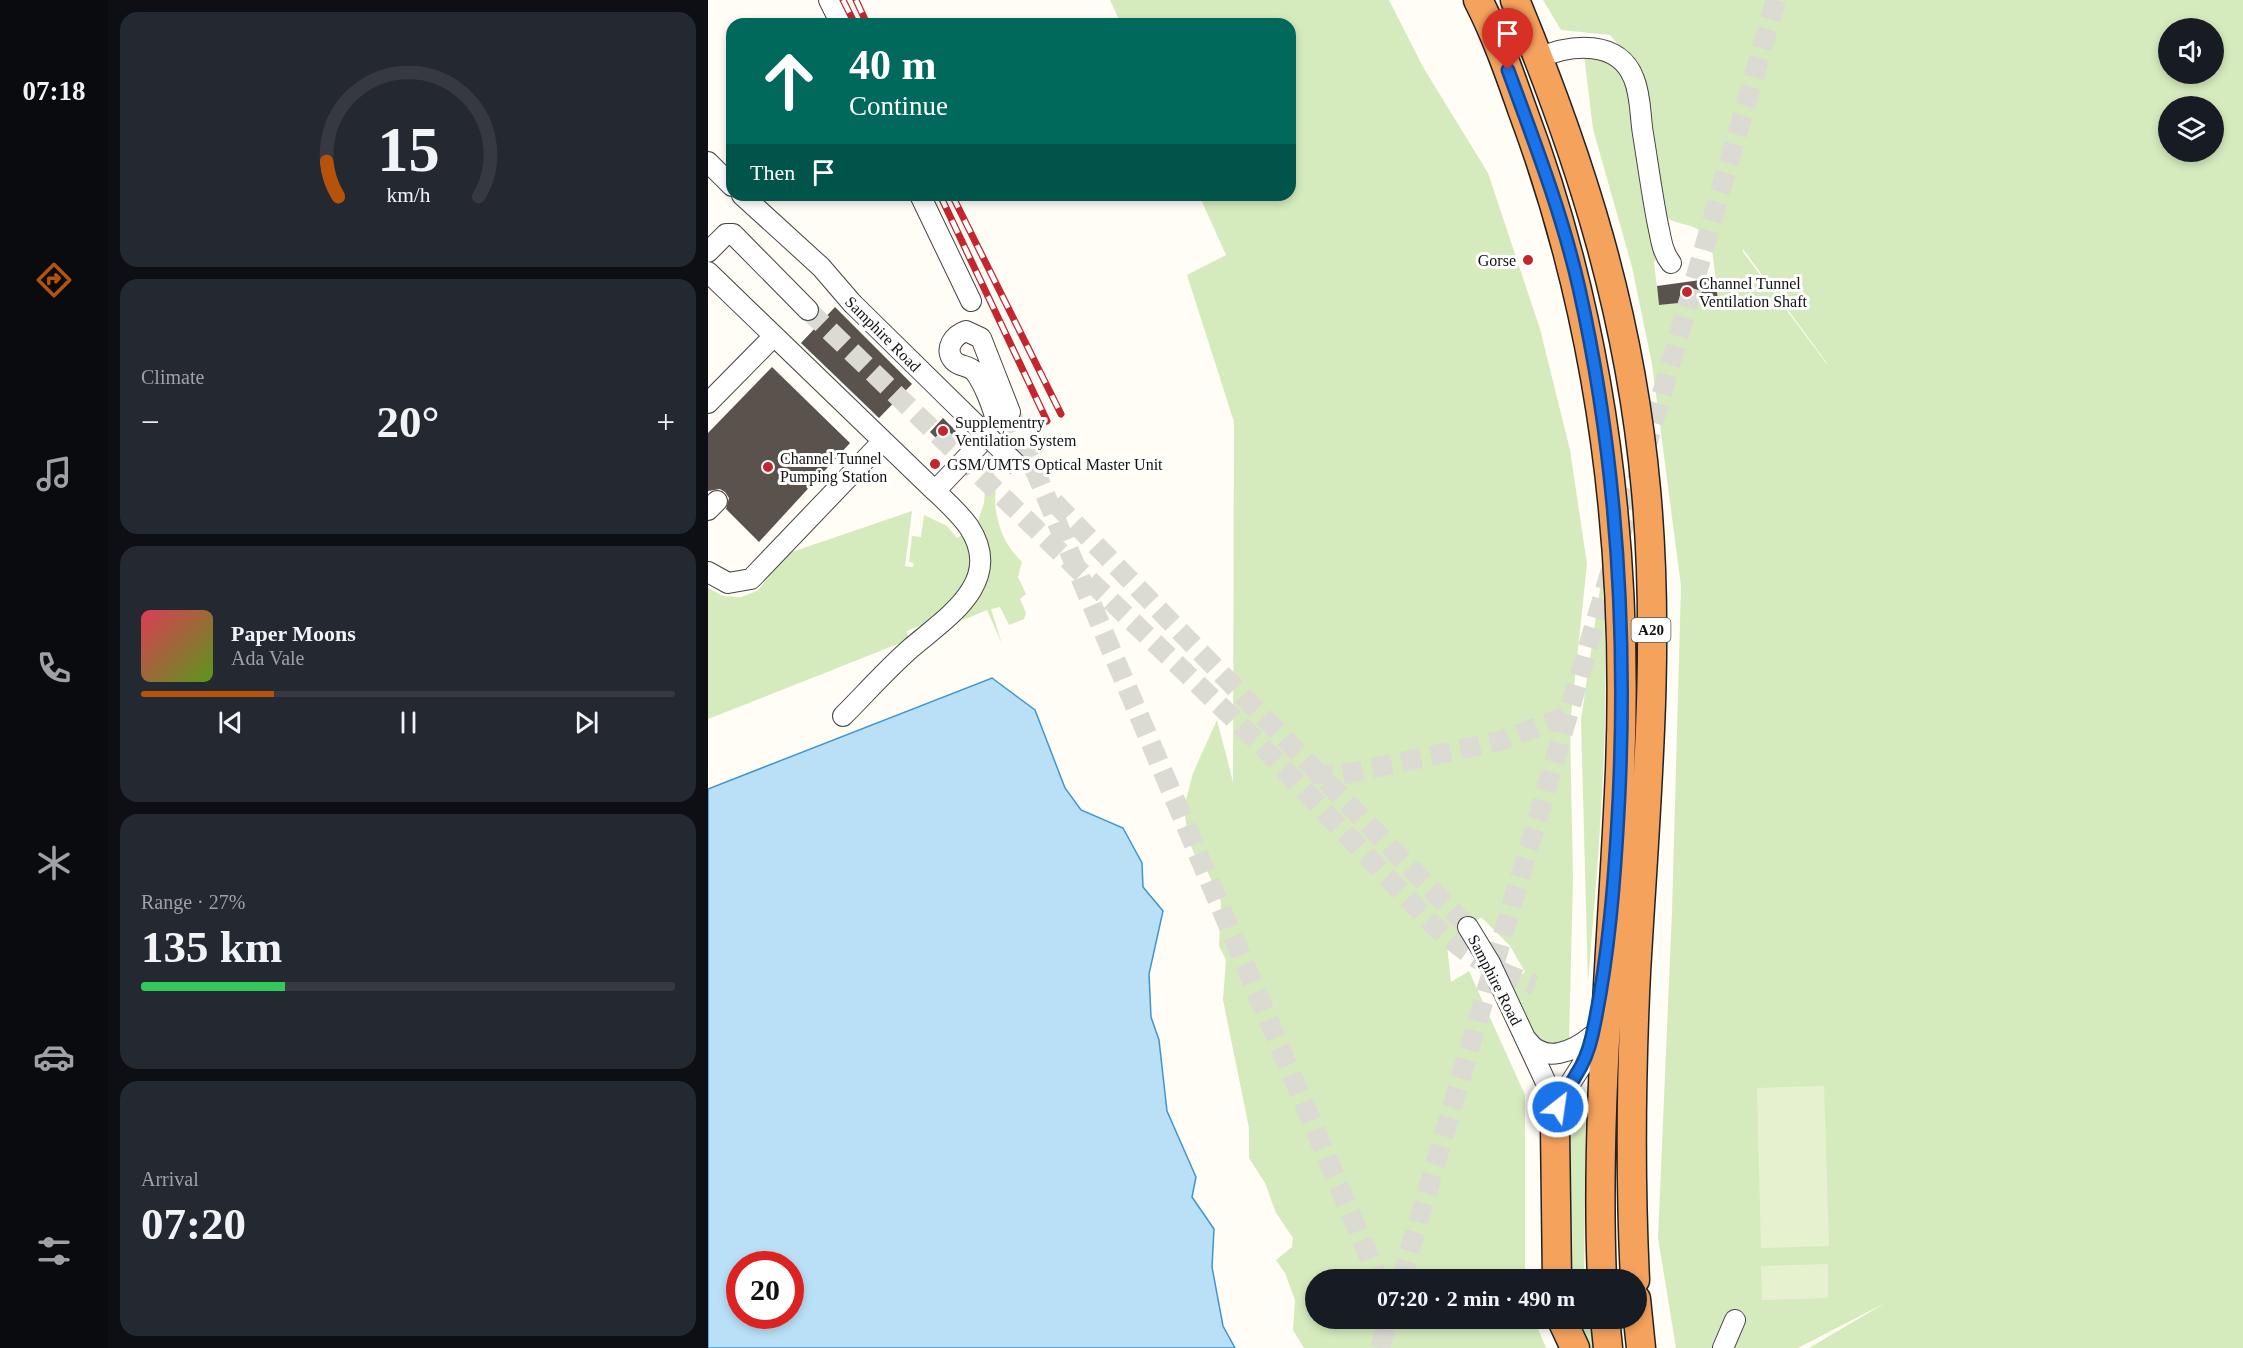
<!DOCTYPE html>
<html lang="en">
<head>
<meta charset="utf-8">
<style>
	:root { --surface:#171b24; --page:#242831; --text:#f1f3f6; --muted:#9ea1a6; --line:#363941; --accent:#b45309 }
	body { margin:0; font-family:Georgia,serif; background:var(--page); color:var(--text); height:100vh; display:flex; flex-direction:column; font-size:22px; white-space:nowrap }
	* { box-sizing:border-box; margin:0 }
	p { font-size:20px; color:var(--muted) }
	.icon { flex:none; width:33px; height:33px; fill:none; stroke:currentColor; stroke-width:2; stroke-linecap:round; stroke-linejoin:round }
	.map { position:relative; flex:1; overflow:hidden }
	.details { display:flex; flex-direction:column; gap:12px; padding:12px; background:#0d0f14; width:600px }
	.details>* { flex:none }
	.hud { position:absolute; left:18px; top:18px; width:570px; height:183px; border-radius:18px; box-shadow:0 3px 9px #0003; background:#00695c; color:#fff; overflow:hidden }
	.controls { position:absolute; left:1450px; top:18px; display:grid; gap:12px }
	.controls a { display:grid; place-items:center; width:66px; height:66px; border-radius:50%; background:var(--surface); box-shadow:0 3px 9px #0003; font-size:30px }
	.speed { position:absolute; left:18px; top:1251px; display:flex; gap:12px; font-size:30px; font-weight:700; text-align:center }
	.speed>* { display:grid; place-content:center; width:78px; height:78px; border-radius:50%; background:var(--surface); box-shadow:0 3px 9px #0003; line-height:1 }
	.speed .limit { border:9px solid #d22; background:#fff; color:#111 }
	.pin { position:absolute; display:grid; place-items:center; width:51px; height:51px; color:#fff; margin:-62px -26px; border-radius:50% 50% 50% 0; rotate:-45deg; box-shadow:0 0 6px #0007 }
	.pin .icon { rotate:45deg }
	.me { position:absolute; width:66px; margin:-33px; rotate:30deg; stroke-linejoin:round; filter:drop-shadow(0 0 4px #0008) }
	.turn { display:flex; align-items:center; gap:21px; height:126px; padding:0 24px; font-size:27px }
	.turn .icon { width:78px; height:78px; stroke-width:2.5 }
	.turn b { display:block; font-size:42px; line-height:51px }
	.then { display:flex; align-items:center; height:57px; padding:0 24px; background:#0003; gap:12px; font-size:22px }
	.big { font-size:45px; font-weight:600; line-height:1.1 }
	.details .tile { flex:1; display:flex; flex-direction:column; justify-content:center; gap:9px; min-width:0; padding:0 21px; border-radius:18px; background:var(--page) }
	.details .dial { align-items:center; gap:0 }
	.dial svg { height:156px; overflow:visible; fill:none; stroke:var(--line); stroke-width:7; stroke-linecap:round; text-anchor:middle }
	.dial text { fill:var(--text); stroke:none }
	.song { display:flex; align-items:center; gap:18px }
	.cover { width:72px; height:72px; border-radius:9px; background:linear-gradient(135deg,hsl(350 70% 55%),hsl(90 70% 35%)) }
	.played { height:6px; border-radius:3px; background:linear-gradient(90deg,var(--accent) 25%,var(--line) 25%) }
	.keys { display:flex; justify-content:space-around; direction:ltr }
	.heat { display:flex; justify-content:space-between; align-items:center; font-size:33px; direction:ltr }
	.charge { height:9px; border-radius:4px; background:linear-gradient(90deg,#34c759 27%,var(--line) 0) }
	.trip { position:absolute; left:597px; top:1269px; width:342px; height:60px; border-radius:30px; background:var(--surface); box-shadow:0 3px 9px #0003; font-weight:600; line-height:60px; text-align:center }
	main { display:flex; flex:1; min-height:0 }
	.dock { display:flex; flex-direction:column; width:108px; justify-content:space-around; align-items:center; background:#090b0e; color:var(--muted) }
	.dock .icon { width:42px; height:42px }
	.dock .on { color:var(--accent) }
	.dock b { font-size:27px; color:var(--text) }
	.map>svg:first-child { display:block }
</style>
</head>
<body>
<main>
<nav class="dock">
<b>07:18</b>
<svg class="icon on" aria-label="directions" viewBox="0 0 24 24"><path d="M12 3l9 9-9 9-9-9zM9 14v-3h6M13 9l2 2-2 2"/></svg>
<svg class="icon" aria-label="music" viewBox="0 0 24 24"><path d="M9 18V5l10-2v13"/><circle cx="6" cy="18" r="3"/><circle cx="16" cy="16" r="3"/></svg>
<svg class="icon" aria-label="phone" viewBox="0 0 24 24"><path d="M5 4h4l2 5-3 2q2 4 5 5l2-3 5 2v4C11 20 4 13 5 4z"/></svg>
<svg class="icon" aria-label="climate" viewBox="0 0 24 24"><path d="M12 3v18M4 7l16 10M4 17L20 7"/></svg>
<svg class="icon" aria-label="car" viewBox="0 0 24 24"><path d="M5 17H2v-5l4-1 3-4h7l3 4 3 1v5h-3M9 17h6M6 11h13"/><circle cx="7" cy="17" r="2"/><circle cx="17" cy="17" r="2"/></svg>
<svg class="icon" aria-label="filters" viewBox="0 0 24 24"><path d="M4 7h16M4 17h16"/><circle cx="9" cy="7" r="2"/><circle cx="15" cy="17" r="2"/></svg>
</nav>
<section class="details">
<div class="tile dial"><svg viewBox="0 0 100 80">
<path d="M14 69A42 42 0 1 1 86 69"/>
<path d="M14 69A42 42 0 0 1 8 51" stroke="#b45309"/>
<text x="50" y="56" font-size="32" font-weight="700">15</text>
<text x="50" y="72" font-size="11">km/h</text>
</svg></div>
<div class="tile"><p>Climate</p>
<div class="heat"><a>−</a><b class="big">20°</b><a>+</a></div>
</div>
<div class="tile">
<div class="song"><i class="cover"></i><div><b>Paper Moons</b><p>Ada Vale</p></div></div>
<div class="played"></div>
<div class="keys"><svg class="icon" aria-label="previous" viewBox="0 0 24 24"><path d="M18 5L8 12l10 7zM5 5v14"/></svg><svg class="icon" aria-label="pause" viewBox="0 0 24 24"><path d="M8 5v14M16 5v14"/></svg><svg class="icon" aria-label="next" viewBox="0 0 24 24"><path d="M6 5l10 7-10 7zM19 5v14"/></svg></div>
</div>
<div class="tile"><p>Range · 27%</p><b class="big">135 km</b><div class="charge"></div></div>
<div class="tile"><p>Arrival</p><b class="big">07:20</b></div>
</section>
<div class="map">
<svg width="1535" height="1348" viewBox="0 0 1535 1348">
	<rect width="100%" height="100%" fill="#fffdf5"/>
	<path fill="#d5ebbd" fill-rule="evenodd" d="M402 0H681L715 67 780 173 832 329 862 450 879 564 862 725 865 879 861 1039C831 1068 811 1006 800 985L817 972 802 946 773 917 739 945 743 982 761 971 817 1095V1279L608 1280V1318L826 1319 838 1348H596L585 1330 587 1300 577 1273 568 1260 584 1247 585 1238 568 1213 557 1183 541 1158V1128L515 1000 518 960 511 946 513 902 498 868 489 860 480 839 477 814 478 800 485 773 509 720 525 782 526 422 479 275 518 255 491 195H582V24H413Z
		M835 0H1535V1348H1101L1177 1303 1090 1348H968L950 1238 964 912 973 586 944 364 924 267 885 129 876 55 906 62 922 92 948 260 946 262 951 305 1010 298 1004 249H1001C994 221 981 229 961 219L955 208H958L957 202H953L933 72 902 35 853 30ZM1461 28H1506V74H1461ZM1461 106H1506V152H1461ZM1035 249 1119 363V364L1035 252Z
		M280 454 290 464 284 477C291 492 285 497 288 511 292 533 298 546 314 562L310 577 318 594 312 599 318 613 316 619 301 625 292 607 283 609 294 644 279 610 255 620 251 617 262 607 269 524 276 503Z
		M204 511 197 566 205 567 206 563 201 562 204 536 213 537 216 515 239 526 249 538 257 533 264 560 256 587 226 620 199 631 200 640 0 719V588L15 596 33 597 49 591 81 553Z
		M894 575C904 711 891 847 880 983L873 720Z
		M873 1103 878 1105 876 1279 859 1280 858 1146 863 1110Z
		M865 1319H881L886 1348H875Z"/>
	<path fill="#e6f2cf" d="M1116 1086 1121 1246 1053 1248 1049 1088Z
		M1120 1264V1298L1054 1300 1053 1266Z"/>
	<path fill="#b9e0f7" stroke="#3f96cf" stroke-width="1.5" fill-rule="evenodd" d="M284 678 327 710 357 788 373 810 415 828 434 863 435 887 455 911 441 974 443 1017 451 1040 459 1111 488 1177 484 1197 506 1229 504 1267 515 1326 527 1348H0V789ZM32 1264H82V1316H32Z"/>
	<path fill="#5a524d" d="M1007 278 1010 299 951 305 949 286Z
		M127 307 204 384 171 418 93 343Z
		M64 367 142 443 51 542 18 509 21 498 17 492 12 489 0 491V433Z
		M235 418 248 431 235 445 222 432Z"/>
	<g fill="none" stroke-linecap="round" stroke-linejoin="round">
		<path stroke="#dbdad3" stroke-width="20" stroke-dasharray="20 10" stroke-linecap="butt" d="M100 310 553 745 721 921C759 955 779 968 827 985
			M302 412 671 1280
			M346 502 760 927
			M912 538 1068 0
			M605 774 633 775 792 741 859 716
			M693 1280 904 566
			M672 1348 681 1318"/>
		<defs>
			<path id="minor" d="M121 0 133 24
				M831 58C863 44 911 39 926 79 933 96 932 116 935 134 940 164 944 195 950 225 953 238 954 252 963 263
				M0 162 24 186
				M34 195 113 267 144 303
				M212 195 263 301
				M0 252 18 234H25L100 310
				M0 272 227 491
				M0 403 66 336
				M0 510 9 501
				M0 572 20 583 43 579 175 441
				M135 716C157 694 179 669 203 648 238 618 297 582 261 527 252 514 239 502 227 491L285 430 288 421C285 407 276 384 267 372 261 365 252 367 246 361 235 349 246 335 258 331L273 338 302 412
				M760 927 782 963 840 1087 847 1129
				M819 1040C836 1065 866 1051 884 1036
				M848 1118 852 1099 874 1065 884 1036
				M1015 1348 1027 1320"/>
			<path id="highway" d="M770 0C788 35 801 72 814 109 893 320 921 545 912 770 905 940 887 1110 894 1280
				M807 0C874 162 922 314 938 490 953 651 937 812 928 973 923 1075 922 1177 927 1280
				M847 1129 849 1280
				M928 1299 933 1348
				M853 1318 867 1348
				M897 1318 900 1348"/>
		</defs>
		<use href="#minor" stroke="#444" stroke-width="22"/>
		<use href="#highway" stroke="#222" stroke-width="31"/>
		<use href="#minor" stroke="#fff" stroke-width="20"/>
		<use href="#highway" stroke="#f5a25d" stroke-width="28"/>
		<defs>
			<path id="rail" d="M135 0 147 24
				M148 0 159 24
				M232 195 339 421
				M244 195 353 414"/>
		</defs>
		<use href="#rail" stroke="#c4262e" stroke-width="7"/>
		<use href="#rail" stroke="#fff" stroke-width="4.5" stroke-dasharray="14" stroke-linecap="butt"/>
		<defs>
			<path id="minor-bridge" d="M144 303 310 466"/>
		</defs>
		<use href="#minor-bridge" stroke="#444" stroke-width="22" stroke-linecap="butt"/>
		<use href="#minor-bridge" stroke="#fff" stroke-width="20"/>
	</g>
	<g fill="none" stroke-linecap="round" stroke-linejoin="round">
		<defs>
			<path id="route" d="M800 70C826 141 854 213 871 288 908 454 919 627 911 797 907 877 901 958 884 1036 881 1049 876 1063 868 1075 862 1087 853 1094 850 1107"/>
		</defs>
		<use href="#route" stroke="#114b97" stroke-width="15"/>
		<use href="#route" stroke="#1a73e8" stroke-width="10"/>
	</g>
	<g fill="#c4262e" stroke="#fff" stroke-width="2">
		<circle cx="820" cy="260" r="6"/>
		<circle cx="979" cy="292" r="6"/>
		<circle cx="235" cy="431" r="6"/>
		<circle cx="227" cy="464" r="6"/>
		<circle cx="60" cy="467" r="6"/>
	</g>
	<g text-anchor="middle" dominant-baseline="central" stroke-width="6" stroke-linejoin="round" paint-order="stroke">
		<rect fill="#fff" stroke="#585858" stroke-width="1.5" x="923.5" y="618" width="39" height="24" rx="4.5"/>
		<g font-size="15" font-weight="bold" fill="#111">
			<text x="943" y="630">A20</text>
		</g>
		<g font-size="16" fill="#111" stroke="#fff" text-anchor="start">
			<text x="808" y="260" text-anchor="end">Gorse</text>
			<text x="991" y="283">Channel Tunnel<tspan x="991" dy="18">Ventilation Shaft</tspan></text>
			<text x="247" y="422">Supplementry<tspan x="247" dy="18">Ventilation System</tspan></text>
			<text x="72" y="458">Channel Tunnel<tspan x="72" dy="18">Pumping Station</tspan></text>
			<text x="239" y="464">GSM/UMTS Optical Master Unit</text>
		</g>
		<g font-size="16" fill="#111" stroke="#fff">
			<text transform="translate(175 334) rotate(45)">Samphire Road</text>
			<text transform="translate(787 980) rotate(63)">Samphire Road</text>
		</g>
	</g>
</svg>
<div class="controls">
<a><svg class="icon" aria-label="sound" viewBox="0 0 24 24"><path d="M4 9h4l5-4v14l-5-4H4zM17 9q2 3 0 6"/></svg></a>
<a><svg class="icon" aria-label="layers" viewBox="0 0 24 24"><path d="M12 4l9 5-9 5-9-5zM3 14l9 5 9-5"/></svg></a>
</div>
<div class="speed"><div class="limit">20</div></div>
<div class="pin" style="left:800px;top:70px;background:#d93025"><svg class="icon" aria-label="arrive" viewBox="0 0 24 24"><path d="M6 21V4h12l-3 4 3 4H6"/></svg></div>
<svg class="me" style="left:850px;top:1107px" viewBox="-20 -20 40 40"><circle r="17" fill="#1a73e8" stroke="#fff" stroke-width="3"/><path d="M0-11L8 9 0 5-8 9z" fill="#fff"/></svg>
<div class="trip">07:20 · 2 min · 490 m</div>
<div class="hud">
<div class="turn"><svg class="icon" aria-label="ahead" viewBox="0 0 24 24"><path d="M12 20V5M6 11l6-6 6 6"/></svg><div><b>40 m</b>Continue</div></div>
<div class="then">Then<svg class="icon" aria-label="arrive" viewBox="0 0 24 24"><path d="M6 21V4h12l-3 4 3 4H6"/></svg></div>
</div>
</div>
</main>
</body>
</html>
